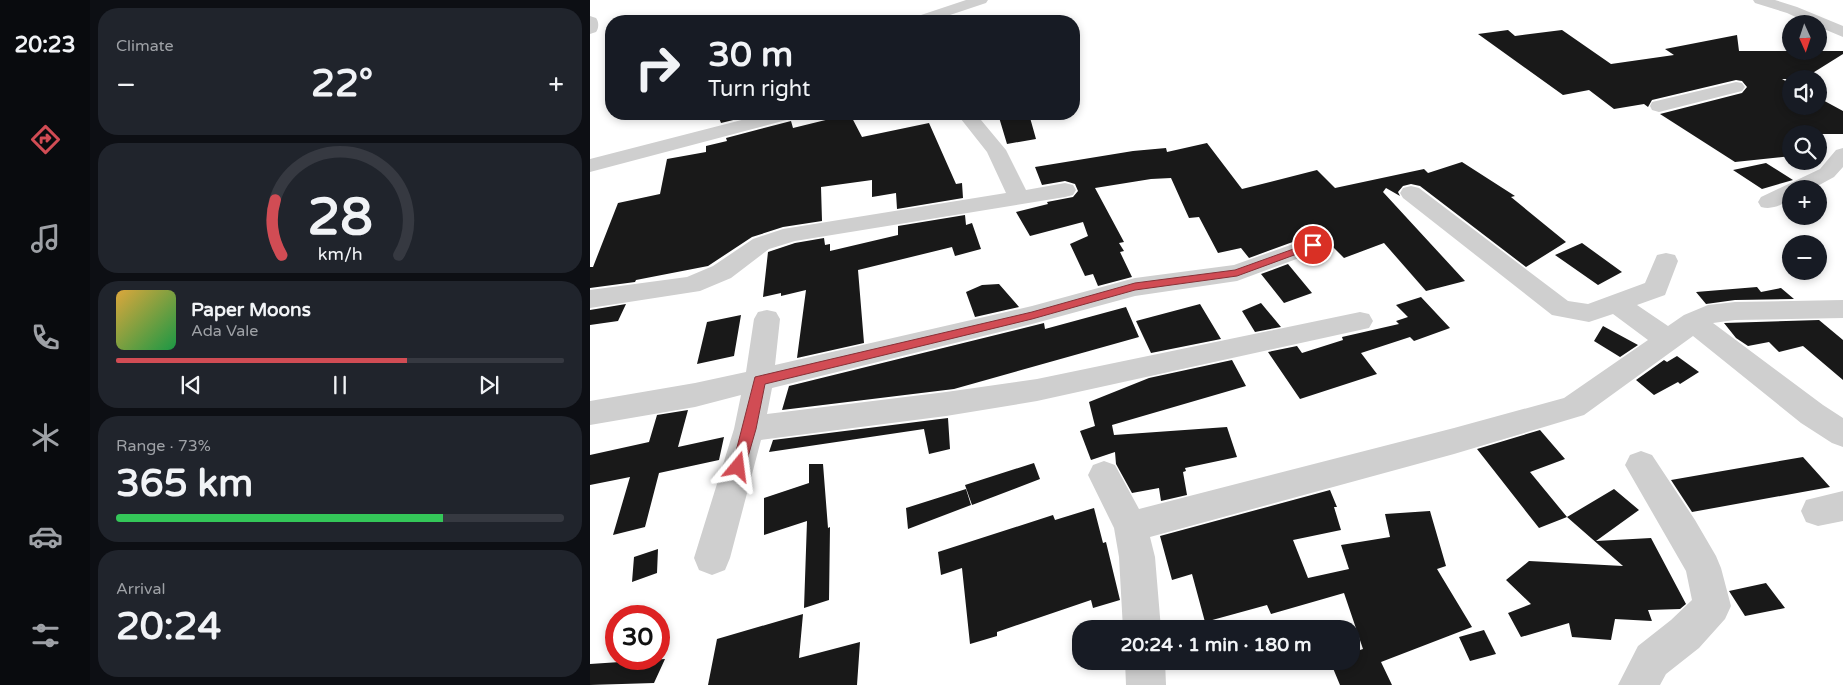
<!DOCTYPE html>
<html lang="en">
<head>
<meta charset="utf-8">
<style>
	:root { --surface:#171b24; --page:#20242c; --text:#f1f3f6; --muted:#9ea1a6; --line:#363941; --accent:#d14c54 }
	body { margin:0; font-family:"Varela Round",sans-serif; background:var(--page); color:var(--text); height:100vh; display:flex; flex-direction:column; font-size:19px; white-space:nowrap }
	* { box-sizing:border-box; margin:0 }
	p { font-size:16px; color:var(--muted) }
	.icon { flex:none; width:28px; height:28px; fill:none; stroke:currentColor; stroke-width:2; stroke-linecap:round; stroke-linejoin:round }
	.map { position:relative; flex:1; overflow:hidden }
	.side { display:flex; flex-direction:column; gap:8px; padding:8px; background:#0d0f14; width:500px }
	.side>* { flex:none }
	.top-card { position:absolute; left:15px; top:15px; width:475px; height:105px; border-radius:20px; box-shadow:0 2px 8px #0003; background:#171b24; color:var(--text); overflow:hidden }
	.needle { width:32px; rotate:177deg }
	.controls { position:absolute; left:1192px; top:15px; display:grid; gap:10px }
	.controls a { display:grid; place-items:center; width:45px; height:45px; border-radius:50%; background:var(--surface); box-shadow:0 2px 8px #0003; font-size:25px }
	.speed { position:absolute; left:15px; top:605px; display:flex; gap:10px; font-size:25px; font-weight:700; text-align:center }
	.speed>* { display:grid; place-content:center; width:65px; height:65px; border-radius:50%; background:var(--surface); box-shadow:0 2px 8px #0003; line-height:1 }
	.speed .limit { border:8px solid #d22; background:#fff; color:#111 }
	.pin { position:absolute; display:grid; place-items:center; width:42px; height:42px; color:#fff; margin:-21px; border:2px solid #fff; border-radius:50%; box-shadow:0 1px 5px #0007 }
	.me { position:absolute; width:55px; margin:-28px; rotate:16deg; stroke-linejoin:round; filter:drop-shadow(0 0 4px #0008) }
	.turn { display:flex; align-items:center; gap:18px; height:105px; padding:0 20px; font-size:22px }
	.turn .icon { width:65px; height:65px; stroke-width:2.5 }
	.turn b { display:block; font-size:35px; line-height:42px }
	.big { font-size:38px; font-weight:700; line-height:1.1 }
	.side .widget { flex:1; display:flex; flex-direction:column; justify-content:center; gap:8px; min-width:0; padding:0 18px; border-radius:20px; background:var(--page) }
	.side .dial { align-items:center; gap:0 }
	.dial svg { height:130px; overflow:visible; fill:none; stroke:var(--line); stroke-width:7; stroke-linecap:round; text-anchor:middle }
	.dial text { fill:var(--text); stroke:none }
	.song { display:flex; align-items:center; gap:15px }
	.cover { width:60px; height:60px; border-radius:8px; background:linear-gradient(135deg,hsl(40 70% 55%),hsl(140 70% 35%)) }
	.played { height:5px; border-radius:2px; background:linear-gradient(90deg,var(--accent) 65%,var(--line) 65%) }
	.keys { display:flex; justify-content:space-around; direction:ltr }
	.heat { display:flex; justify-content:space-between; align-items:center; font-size:28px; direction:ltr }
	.charge { height:8px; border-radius:4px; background:linear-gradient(90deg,#34c759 73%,var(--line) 0) }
	.trip { position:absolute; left:482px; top:620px; width:288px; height:50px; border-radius:20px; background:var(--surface); box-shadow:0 2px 8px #0003; font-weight:700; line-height:50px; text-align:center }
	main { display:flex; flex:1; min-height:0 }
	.tabs { display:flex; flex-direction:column; width:90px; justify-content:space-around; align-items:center; background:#090b0e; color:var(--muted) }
	.tabs .icon { width:35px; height:35px }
	.tabs .current { color:var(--accent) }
	.tabs b { font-size:22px; color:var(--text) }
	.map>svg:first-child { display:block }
</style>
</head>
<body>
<main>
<nav class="tabs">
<b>20:23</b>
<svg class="icon current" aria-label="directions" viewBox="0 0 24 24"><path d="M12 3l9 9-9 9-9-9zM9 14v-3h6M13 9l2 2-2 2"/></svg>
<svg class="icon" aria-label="music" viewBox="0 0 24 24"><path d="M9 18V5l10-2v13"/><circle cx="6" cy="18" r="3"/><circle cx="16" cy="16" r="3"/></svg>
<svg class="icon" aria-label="phone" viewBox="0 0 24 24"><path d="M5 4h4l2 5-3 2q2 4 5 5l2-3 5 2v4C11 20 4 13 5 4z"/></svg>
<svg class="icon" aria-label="climate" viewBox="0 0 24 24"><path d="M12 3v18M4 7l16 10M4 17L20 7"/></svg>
<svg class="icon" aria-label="car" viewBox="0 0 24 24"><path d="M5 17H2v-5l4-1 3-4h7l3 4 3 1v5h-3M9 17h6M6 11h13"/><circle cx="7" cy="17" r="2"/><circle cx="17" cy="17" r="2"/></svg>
<svg class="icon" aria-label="filters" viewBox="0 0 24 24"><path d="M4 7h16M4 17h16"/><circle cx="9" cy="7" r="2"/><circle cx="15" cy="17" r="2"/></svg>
</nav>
<section class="side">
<div class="widget"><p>Climate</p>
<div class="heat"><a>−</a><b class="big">22°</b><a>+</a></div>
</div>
<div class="widget dial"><svg viewBox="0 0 100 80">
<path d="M14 69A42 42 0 1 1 86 69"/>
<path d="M14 69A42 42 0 0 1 10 35" stroke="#d14c54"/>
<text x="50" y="56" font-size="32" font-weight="700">28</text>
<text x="50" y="72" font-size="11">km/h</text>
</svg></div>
<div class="widget">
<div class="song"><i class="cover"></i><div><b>Paper Moons</b><p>Ada Vale</p></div></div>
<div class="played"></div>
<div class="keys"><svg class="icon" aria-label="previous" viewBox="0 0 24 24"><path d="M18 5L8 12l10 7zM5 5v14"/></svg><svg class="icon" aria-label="pause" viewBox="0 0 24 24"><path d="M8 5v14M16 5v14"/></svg><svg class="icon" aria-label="next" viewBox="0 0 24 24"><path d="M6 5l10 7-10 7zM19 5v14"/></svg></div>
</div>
<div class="widget"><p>Range · 73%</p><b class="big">365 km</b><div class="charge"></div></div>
<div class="widget"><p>Arrival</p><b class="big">20:24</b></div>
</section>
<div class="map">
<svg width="1253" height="685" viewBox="0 0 1253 685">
	<rect width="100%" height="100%" fill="#fff"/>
	<path fill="#191919" d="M918 30 925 36 972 30 1021 64 1084 55 1075 49 1147 35 1149 51H1253V54L1213 79H1192L1201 84V106H1229V98L1253 111V134H1201V156L1145 162 1070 114 1152 93 1157 87 1152 81 1146 80 1062 100 1058 107 1054 104 1024 109 999 90 973 95 888 34Z
		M146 114H168L131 123 129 118Z
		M260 114 272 137 339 123 366 184 372 183 373 198 307 209 306 193 282 197V180L231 187 232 221 193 227 162 237 118 266 46 280 45 282 0 288V267H3L28 203 70 194 77 159 116 152V146L137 141 136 138 201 121 203 128Z
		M408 114H439L446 139 417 144Z
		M617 143 652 189 727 170 745 188 834 169 838 173 872 162 925 196 921 197 976 242 936 267 830 186 821 184 813 186 808 192 810 196 796 188 793 192 875 281 836 291 794 243 754 258 731 235H722L659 258 651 248 628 253 609 217 599 218 581 178 561 179 505 188 534 242 529 243 534 251 530 252 542 277 508 286 503 274 495 276 480 244 498 236 493 222 440 236 426 212 458 204 457 202 483 197 488 191 485 184 475 181 452 185 445 167 543 151 576 148 577 152Z
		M1176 163 1203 180 1172 189 1143 170Z
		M375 215 376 225 382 223 391 249 365 256 362 247 268 270 274 343 207 358 216 290 191 296V293L173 297 178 252 205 243 234 238 235 245 240 244V251L308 235V226Z
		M992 243 1032 272 1008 285 965 255Z
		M698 264 722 293 694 303 671 274Z
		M409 284 429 307 385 317 376 292 392 285Z
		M1167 287 1171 292 1191 288 1204 299 1145 300 1116 304 1106 292Z
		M831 297 860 328 824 341 820 337 771 353 787 374 710 399 678 352 707 346 712 353 753 340 752 337 809 324 806 321 818 317 806 305Z
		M671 303 691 327 665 332 652 311Z
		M36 304 28 321 0 325V310Z
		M610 304 631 339 561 353 546 321Z
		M536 307 549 337 364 389 192 410 199 386 203 385 454 323 455 329Z
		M151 315 144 356 107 364 117 322Z
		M1229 320 1253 340V380L1213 346 1189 352 1179 342 1158 346 1146 338 1134 323Z
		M1013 326 1048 345 1030 357 1004 341Z
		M1087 356 1109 372 1090 384 1088 382 1064 395 1046 380 1074 360 1077 362Z
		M642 360 656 386 522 425 524 435 637 427 647 457 595 468 596 471 593 472 597 495 571 501 569 488 542 493 526 464 525 452 501 460 490 431 505 426 499 402 559 378Z
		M98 410 88 447 134 437 129 460 69 473 55 527 23 535 40 477 0 485V455L59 442 67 415Z
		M358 418 360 449 339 454 334 429 179 452 183 440Z
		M950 430 975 459 940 472 977 517 949 528 887 449Z
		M1213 457 1240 487 1102 512 1081 480Z
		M444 463 450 479 382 505 375 485Z
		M219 464H233L238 528 240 527 239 600 214 608 217 521 174 535V498L219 483Z
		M376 489 381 505 318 529 316 508Z
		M1024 489 1049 510 1006 541 1061 538 1096 604 1090 609 1058 610 1062 621 1025 619 1021 640 982 637 979 623 931 637 918 613 941 604 916 580 939 561 1033 566 977 517Z
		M740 490 747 507H744L751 530 703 540 718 578 759 569 751 545 800 537 795 514 840 511 856 566 847 569 882 627 791 662 802 685H750L740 661H761V653L773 649 754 593 681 614 677 605 615 622 602 574 582 580 570 536Z
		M504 508 513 543 516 542 530 600 503 608 501 600 407 632V636L380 644 372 568 351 575 348 552 463 515 465 520Z
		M68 549 67 573 42 582 44 557Z
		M1176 583 1195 608 1155 616 1139 591Z
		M213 614 209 658 270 642 267 685H118L127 639Z
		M894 630 906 654 880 661 869 637Z
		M75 659 64 683 0 685V664Z"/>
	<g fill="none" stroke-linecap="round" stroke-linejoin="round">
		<path fill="#cfcfcf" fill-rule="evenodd" d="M376 0H398L396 3 342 21 322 20 325 17Z
			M1163 0H1185L1207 7 1253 26V37L1229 27V24H1221L1197 13 1165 3Z
			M0 16 6 18C9 22 9 28 6 32L0 34Z
			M1146 82 1152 83 1155 87 1152 91 1069 112 1062 110 1060 106 1062 102Z
			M175 114H207L204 118 0 172V159Z
			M367 114H386L416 150 436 190 475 183 483 185 486 190 483 195 475 197 205 241 179 249 141 278 110 291 0 308V290L97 277 123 266 163 239 193 229 416 193 397 152Z
			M1253 148V167L1244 177 1222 189H1201V199C1191 205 1183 210 1171 207L1168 202 1171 197 1230 169 1246 150Z
			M821 186 829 188 978 301 998 304 1055 283 1067 255 1076 253 1085 255 1088 261 1075 295 1047 305 1078 326 1094 315 1118 305 1145 302 1253 300V318L1145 320 1123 323 1233 405 1253 418V447L1242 443 1211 423 1103 336 994 415 864 454 560 537 565 557 571 629H533L529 557 524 528 498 475 503 465 514 461 525 465 549 509 864 428 974 398 1058 340 1023 314 999 322 962 315 813 198 810 193 813 188Z
			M723 237 731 240 735 245 731 250 647 281 545 296 442 324 182 388 177 414 356 392 447 379 770 312 779 314 783 321 779 328 770 330 447 401 356 416 171 440 140 558 135 570 122 575 109 570 104 558 144 429 151 395 105 407 0 425V401L105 383 156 372 164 319 168 312 177 310 186 312 190 319 185 365 442 306 545 278 644 265Z
			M1051 451 1062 455 1105 520 1126 556 1131 568 1141 606 1135 619 1109 648 1076 674 1070 685H1028L1048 646 1081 620 1102 600 1096 571 1035 465 1040 455Z
			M1253 491V521L1228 526 1216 522 1211 511 1216 500Z
			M535 661H575L576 685H536Z"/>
	</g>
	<path fill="#d14c54" stroke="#883137" d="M723 242 728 245 726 247 647 276 545 290 442 319 175 384 166 429 155 467 153 471 148 473 144 471 142 467 165 377 442 312 545 283 645 270Z"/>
</svg>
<div class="controls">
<a><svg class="needle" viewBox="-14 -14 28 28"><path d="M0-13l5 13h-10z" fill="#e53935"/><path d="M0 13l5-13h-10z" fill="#9ea1a6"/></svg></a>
<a><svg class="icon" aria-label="sound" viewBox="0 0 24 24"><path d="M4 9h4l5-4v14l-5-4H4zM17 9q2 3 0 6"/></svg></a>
<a><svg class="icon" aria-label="search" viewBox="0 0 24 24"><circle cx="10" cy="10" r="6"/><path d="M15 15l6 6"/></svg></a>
<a>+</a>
<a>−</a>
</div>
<div class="speed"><div class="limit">30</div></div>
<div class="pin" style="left:723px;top:245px;background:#d93025"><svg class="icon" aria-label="arrive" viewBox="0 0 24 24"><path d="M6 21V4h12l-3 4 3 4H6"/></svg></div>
<svg class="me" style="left:148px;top:467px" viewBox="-20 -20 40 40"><path d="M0-17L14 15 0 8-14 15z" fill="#d14c54" stroke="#fff" stroke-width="4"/></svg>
<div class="trip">20:24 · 1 min · 180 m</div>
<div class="top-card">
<div class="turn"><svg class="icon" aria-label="right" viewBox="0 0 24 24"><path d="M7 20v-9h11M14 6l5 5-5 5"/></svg><div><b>30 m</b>Turn right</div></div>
</div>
</div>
</main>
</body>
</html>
